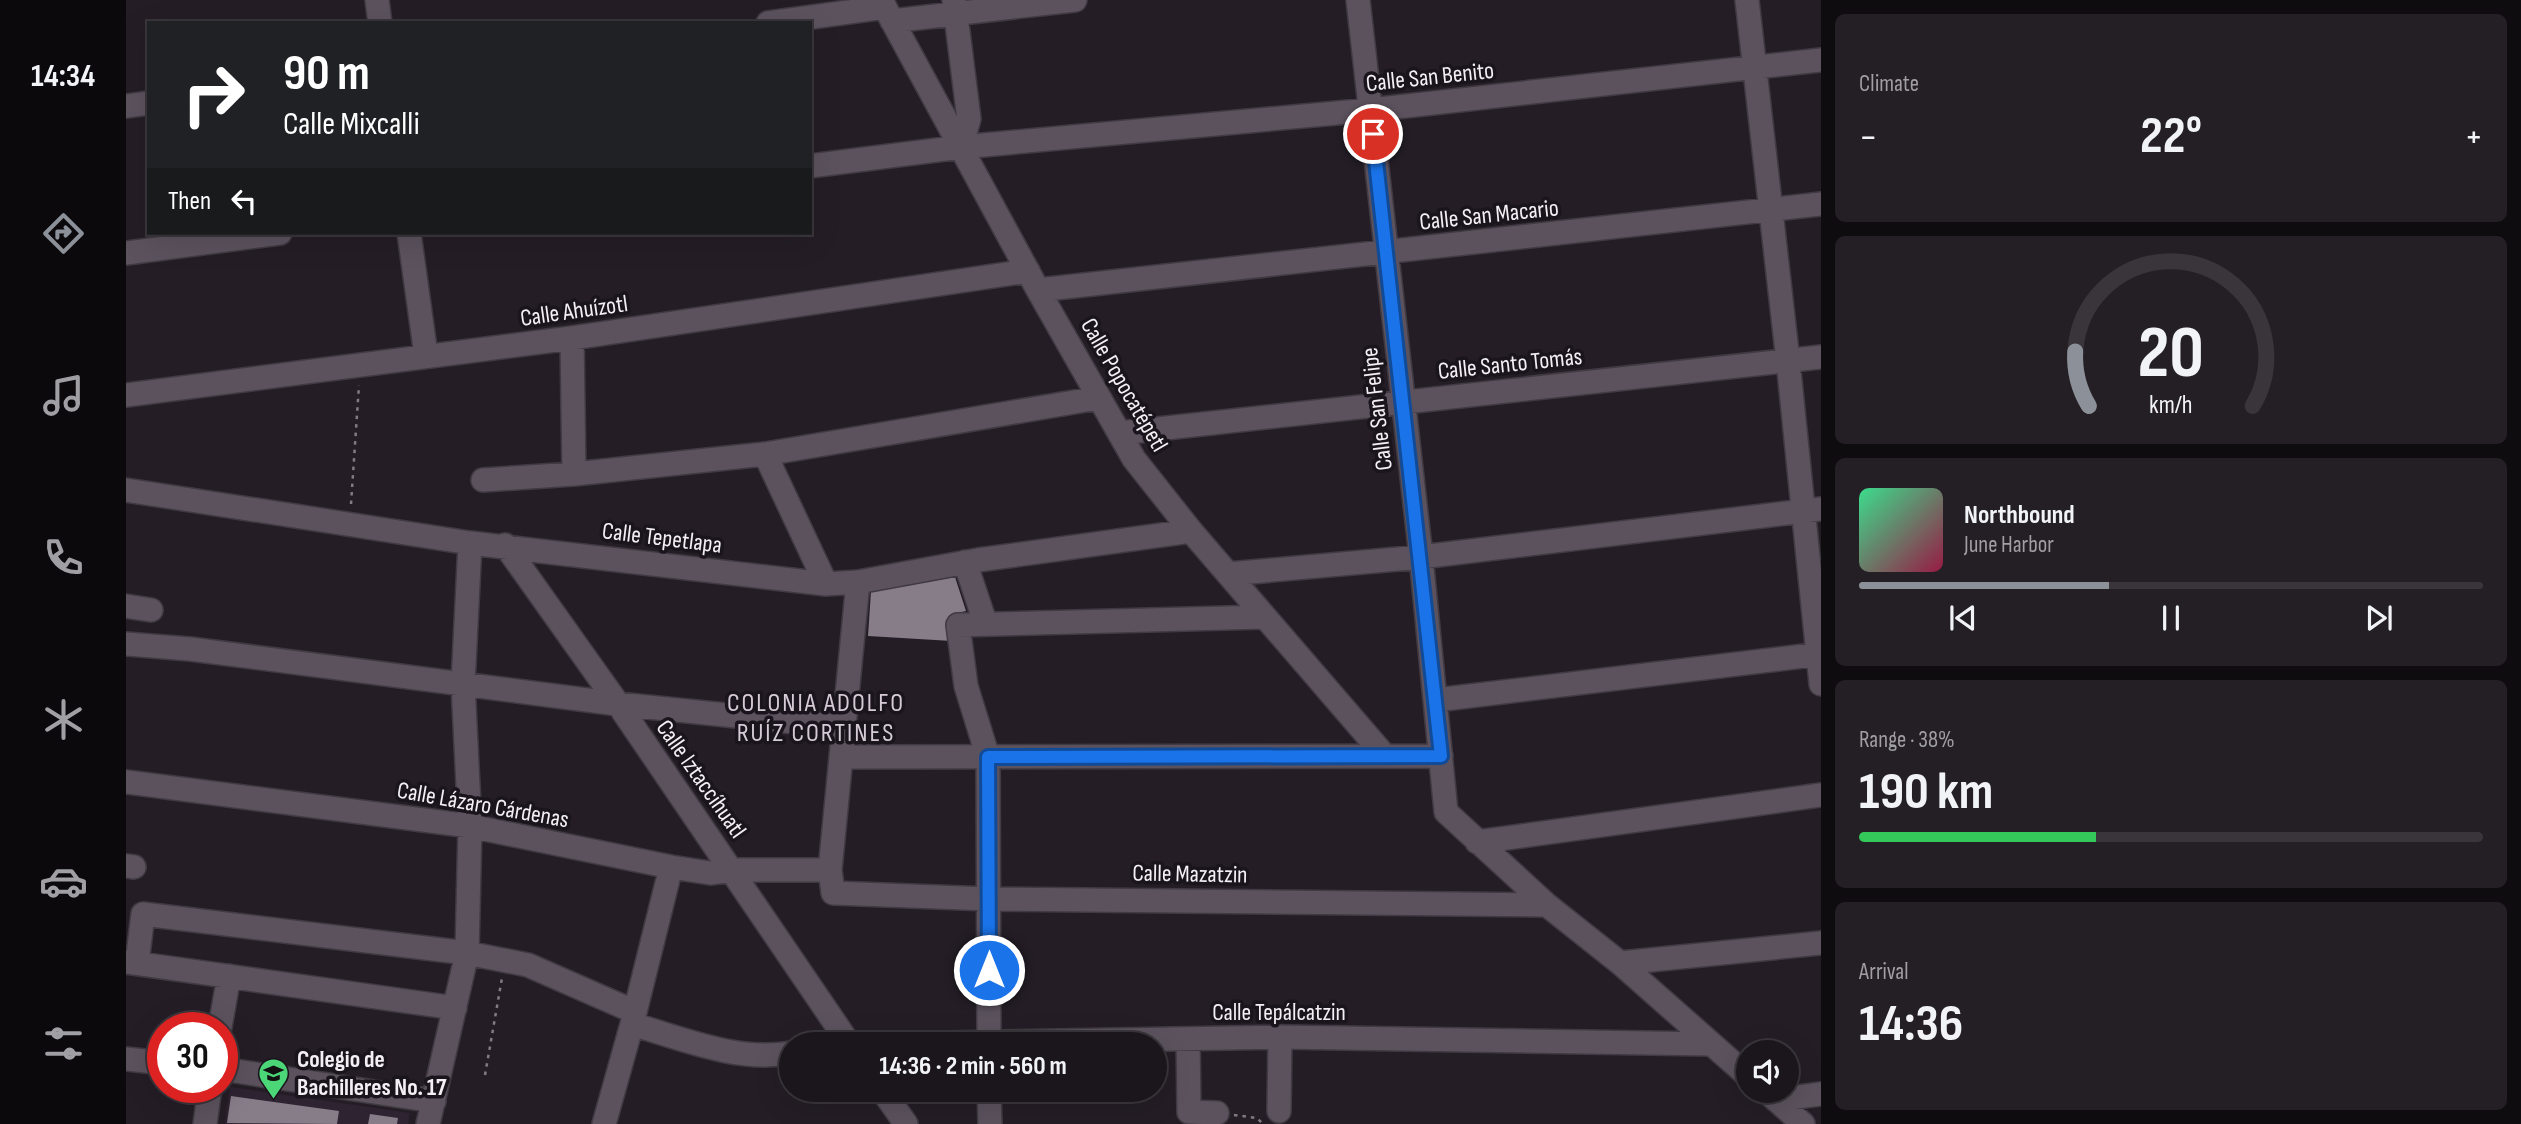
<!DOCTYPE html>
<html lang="en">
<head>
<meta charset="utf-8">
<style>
	:root { --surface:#1b161c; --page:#241f25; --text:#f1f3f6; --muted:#a09fa3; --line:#39353b; --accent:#8c9099 }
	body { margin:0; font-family:"Sofia Sans Condensed",sans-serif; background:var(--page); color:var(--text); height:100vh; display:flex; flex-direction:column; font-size:26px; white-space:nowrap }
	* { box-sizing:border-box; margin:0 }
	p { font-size:23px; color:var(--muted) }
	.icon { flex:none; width:38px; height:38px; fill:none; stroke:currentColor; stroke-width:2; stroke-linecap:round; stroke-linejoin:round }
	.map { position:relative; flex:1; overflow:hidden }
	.details { display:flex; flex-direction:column; gap:14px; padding:14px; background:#0f0c0f; width:700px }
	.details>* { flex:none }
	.guide { position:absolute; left:21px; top:21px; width:665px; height:214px; border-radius:0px; box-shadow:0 7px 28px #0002,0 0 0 2px var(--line); background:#202124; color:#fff; overflow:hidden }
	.tools { position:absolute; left:1610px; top:1040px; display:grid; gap:14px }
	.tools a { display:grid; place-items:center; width:63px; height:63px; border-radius:50%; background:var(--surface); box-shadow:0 7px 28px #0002,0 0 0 2px var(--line); font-size:35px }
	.speed { position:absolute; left:21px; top:1012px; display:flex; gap:14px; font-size:35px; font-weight:700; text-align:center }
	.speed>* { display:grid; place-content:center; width:91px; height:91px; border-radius:50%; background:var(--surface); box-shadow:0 7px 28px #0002,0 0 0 2px var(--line); line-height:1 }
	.speed .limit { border:10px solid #d22; background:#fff; color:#111 }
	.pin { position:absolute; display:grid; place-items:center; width:60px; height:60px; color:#fff; margin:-30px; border:4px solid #fff; border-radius:50%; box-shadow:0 2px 7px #0007 }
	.me { position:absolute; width:77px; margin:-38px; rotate:0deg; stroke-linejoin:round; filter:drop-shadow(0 0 5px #0008) }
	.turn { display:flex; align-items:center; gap:24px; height:147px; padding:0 21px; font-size:32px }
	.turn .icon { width:91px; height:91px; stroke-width:2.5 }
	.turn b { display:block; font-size:49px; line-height:60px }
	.then { display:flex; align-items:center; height:66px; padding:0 21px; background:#0003; gap:14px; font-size:26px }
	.big { font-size:52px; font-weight:700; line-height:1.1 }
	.details .card { flex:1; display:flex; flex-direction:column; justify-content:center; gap:10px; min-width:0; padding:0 24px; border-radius:10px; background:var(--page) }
	.details .dial { align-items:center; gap:0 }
	.dial svg { height:182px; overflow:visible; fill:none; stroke:var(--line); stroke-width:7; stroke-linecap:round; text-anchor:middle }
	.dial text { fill:var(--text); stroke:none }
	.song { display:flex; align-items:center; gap:21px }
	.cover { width:84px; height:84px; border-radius:10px; background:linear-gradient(135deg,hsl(150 70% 55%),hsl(340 70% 35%)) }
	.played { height:7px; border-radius:4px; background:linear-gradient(90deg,var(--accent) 40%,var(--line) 40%) }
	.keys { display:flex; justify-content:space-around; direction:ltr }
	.heat { display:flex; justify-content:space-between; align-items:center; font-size:38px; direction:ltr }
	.charge { height:10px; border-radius:5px; background:linear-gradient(90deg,#34c759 38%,var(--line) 0) }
	.trip { position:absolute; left:653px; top:1032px; width:388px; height:70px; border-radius:35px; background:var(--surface); box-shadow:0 7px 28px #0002,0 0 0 2px var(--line); font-weight:700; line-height:70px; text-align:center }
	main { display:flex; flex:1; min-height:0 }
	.tab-bar { display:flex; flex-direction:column; width:126px; justify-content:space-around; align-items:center; background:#0b090b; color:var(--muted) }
	.tab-bar .icon { width:49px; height:49px }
	.tab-bar .active { color:var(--accent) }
	.tab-bar b { font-size:32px; color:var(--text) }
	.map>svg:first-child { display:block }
</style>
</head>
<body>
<main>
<nav class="tab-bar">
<b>14:34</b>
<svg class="icon active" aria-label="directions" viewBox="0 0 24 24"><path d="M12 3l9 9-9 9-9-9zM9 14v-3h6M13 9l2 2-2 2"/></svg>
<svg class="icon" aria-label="music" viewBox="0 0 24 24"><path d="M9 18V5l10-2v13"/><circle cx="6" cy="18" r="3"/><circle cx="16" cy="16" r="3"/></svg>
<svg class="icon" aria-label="phone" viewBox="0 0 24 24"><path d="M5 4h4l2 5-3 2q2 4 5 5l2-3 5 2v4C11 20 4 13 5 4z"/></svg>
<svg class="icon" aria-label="climate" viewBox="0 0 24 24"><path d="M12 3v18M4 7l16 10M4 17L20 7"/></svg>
<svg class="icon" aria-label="car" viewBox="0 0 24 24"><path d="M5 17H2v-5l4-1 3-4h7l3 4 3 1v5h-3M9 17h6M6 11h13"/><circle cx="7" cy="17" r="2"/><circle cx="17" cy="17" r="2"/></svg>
<svg class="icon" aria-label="filters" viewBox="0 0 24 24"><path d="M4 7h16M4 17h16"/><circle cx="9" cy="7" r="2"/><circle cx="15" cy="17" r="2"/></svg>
</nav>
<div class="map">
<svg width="1695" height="1124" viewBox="0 0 1695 1124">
	<rect width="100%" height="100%" fill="#241d26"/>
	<path fill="#2e2331" d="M104 1087 284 1113 282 1124H99Z"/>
	<path fill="#867d88" d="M829 577 840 611 824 615 826 641 742 636 745 591Z
		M105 1096 213 1111 211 1124 101 1123Z
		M244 1114 272 1118 271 1124H242Z"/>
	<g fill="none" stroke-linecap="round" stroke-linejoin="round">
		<defs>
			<path id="minor" d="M251 0 254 23
				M755 0 912 290 1008 459 1065 531 1258 755
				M828 0 843 119 835 147
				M1232 0 1295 557 1320 812 1421 905 1494 963 1622 1076
				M1621 0 1662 361 1695 684
				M766 21 949 0
				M642 23 759 7
				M0 106 23 103
				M684 166 835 147 1244 110 1695 60
				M283 233 300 355
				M0 253 154 233
				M912 290 1695 204
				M446 338 448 474
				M0 395 446 338 902 271
				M994 433 1695 357
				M639 454 700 584
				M357 480 448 474 639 454 972 398
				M0 490 344 543 700 584 732 582 852 560 1065 531
				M379 545 492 704 724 1045
				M839 562 859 622
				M1102 574 1295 557 1695 509
				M732 582 704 870 707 893 863 899 1421 905
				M0 606 25 610
				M0 644 64 649 492 704 718 727
				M1310 700 1695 654
				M715 757 1315 756
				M0 782 344 826 545 867 584 873 606 870H704
				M1351 842 1695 795
				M0 866 8 867
				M0 962 329 1008
				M11 963 17 914 341 953 402 965 509 1012
				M1494 963 1695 943
				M506 1024C557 1039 611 1062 665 1053
				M94 1027 103 976
				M1062 1039 1063 1112 1091 1113
				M714 1045 1154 1037 1584 1044
				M863 1045 862 757 840 686 832 625 1138 617
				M0 1059 37 1063
				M96 1069 308 1101
				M756 1090 780 1124
				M863 1090 864 1124
				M1639 1090 1677 1124
				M1650 1100 1695 1094
				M1153 1111 1154 1037
				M79 1124 84 1087
				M302 1124 341 953 344 826 337 684 344 543
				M478 1124 506 1024 545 867"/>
		</defs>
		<use href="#minor" stroke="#403a42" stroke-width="26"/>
		<path stroke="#817b82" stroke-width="2.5" stroke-dasharray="3.5 5" stroke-linecap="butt" d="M225 504 233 385
			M359 1075 376 978
			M1108 1115 1131 1118 1137 1124"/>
		<use href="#minor" stroke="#5b525d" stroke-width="23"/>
	</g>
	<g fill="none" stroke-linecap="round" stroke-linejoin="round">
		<defs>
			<path id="route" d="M863 970 862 757 1315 756 1247 134"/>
		</defs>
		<use href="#route" stroke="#114b97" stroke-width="18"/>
		<use href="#route" stroke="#1a73e8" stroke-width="12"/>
	</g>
	<defs>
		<symbol id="school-pin" viewBox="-11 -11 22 30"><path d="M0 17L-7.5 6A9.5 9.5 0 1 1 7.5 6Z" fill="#4bd677" stroke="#1a141c"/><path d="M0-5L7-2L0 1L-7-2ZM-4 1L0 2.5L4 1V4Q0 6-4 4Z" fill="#111"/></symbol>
	</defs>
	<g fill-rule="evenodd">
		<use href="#school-pin" x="130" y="1056" width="35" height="47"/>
	</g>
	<g text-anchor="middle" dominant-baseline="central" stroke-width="7" stroke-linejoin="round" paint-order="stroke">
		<g font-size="24" fill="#f4eff5" stroke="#1a141c">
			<text transform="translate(1304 77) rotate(-6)">Calle San Benito</text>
			<text transform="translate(1363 215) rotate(-6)">Calle San Macario</text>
			<text transform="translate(448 311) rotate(-8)">Calle Ahuízotl</text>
			<text transform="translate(1384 364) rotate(-6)">Calle Santo Tomás</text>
			<text transform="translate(998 385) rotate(60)">Calle Popocatépetl</text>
			<text transform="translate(1251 409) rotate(-97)">Calle San Felipe</text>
			<text transform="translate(536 538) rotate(7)">Calle Tepetlapa</text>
			<text transform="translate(575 779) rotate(55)">Calle Iztaccíhuatl</text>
			<text transform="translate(357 805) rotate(10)">Calle Lázaro Cárdenas</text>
			<text transform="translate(1064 874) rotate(1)">Calle Mazatzin</text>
			<text x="1153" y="1012">Calle Tepálcatzin</text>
		</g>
		<g font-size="24" font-weight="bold" fill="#f4eff5" stroke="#1a141c" text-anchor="start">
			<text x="171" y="1059">Colegio de<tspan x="171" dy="28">Bachilleres No. 17</tspan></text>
		</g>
		<g font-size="26" letter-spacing="2" fill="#d5cbd7" stroke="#1a141c">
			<text x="690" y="703">COLONIA ADOLFO<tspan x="690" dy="30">RUÍZ CORTINES</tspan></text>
		</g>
	</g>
</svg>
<div class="tools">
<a><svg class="icon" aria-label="sound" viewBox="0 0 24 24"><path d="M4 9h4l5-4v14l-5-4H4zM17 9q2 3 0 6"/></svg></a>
</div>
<div class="speed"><div class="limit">30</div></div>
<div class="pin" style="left:1247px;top:134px;background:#d93025"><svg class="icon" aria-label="arrive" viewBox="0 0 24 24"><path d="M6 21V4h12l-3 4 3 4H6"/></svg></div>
<svg class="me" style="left:863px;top:970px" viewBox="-20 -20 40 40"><circle r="17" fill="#1a73e8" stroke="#fff" stroke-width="3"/><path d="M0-11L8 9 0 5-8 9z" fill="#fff"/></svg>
<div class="trip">14:36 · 2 min · 560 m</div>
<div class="guide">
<div class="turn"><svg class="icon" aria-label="right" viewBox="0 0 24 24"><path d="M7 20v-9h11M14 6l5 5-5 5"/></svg><div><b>90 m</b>Calle Mixcalli</div></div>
<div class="then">Then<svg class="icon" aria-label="left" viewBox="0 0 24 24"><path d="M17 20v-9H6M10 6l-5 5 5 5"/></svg></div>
</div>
</div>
<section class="details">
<div class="card"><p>Climate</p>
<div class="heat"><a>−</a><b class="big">22°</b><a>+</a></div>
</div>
<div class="card dial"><svg viewBox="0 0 100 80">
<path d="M14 69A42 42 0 1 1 86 69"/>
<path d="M14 69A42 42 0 0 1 8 45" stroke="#8c9099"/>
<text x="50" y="56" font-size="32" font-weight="700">20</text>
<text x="50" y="72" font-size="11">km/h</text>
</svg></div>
<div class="card">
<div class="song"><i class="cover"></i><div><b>Northbound</b><p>June Harbor</p></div></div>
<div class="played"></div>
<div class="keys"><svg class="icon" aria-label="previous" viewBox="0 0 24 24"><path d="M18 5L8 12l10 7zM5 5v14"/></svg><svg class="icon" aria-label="pause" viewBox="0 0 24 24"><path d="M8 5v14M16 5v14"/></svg><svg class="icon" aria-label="next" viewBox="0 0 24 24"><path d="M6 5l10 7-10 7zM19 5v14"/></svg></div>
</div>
<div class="card"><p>Range · 38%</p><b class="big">190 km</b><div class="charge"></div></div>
<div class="card"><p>Arrival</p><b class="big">14:36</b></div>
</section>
</main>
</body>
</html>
